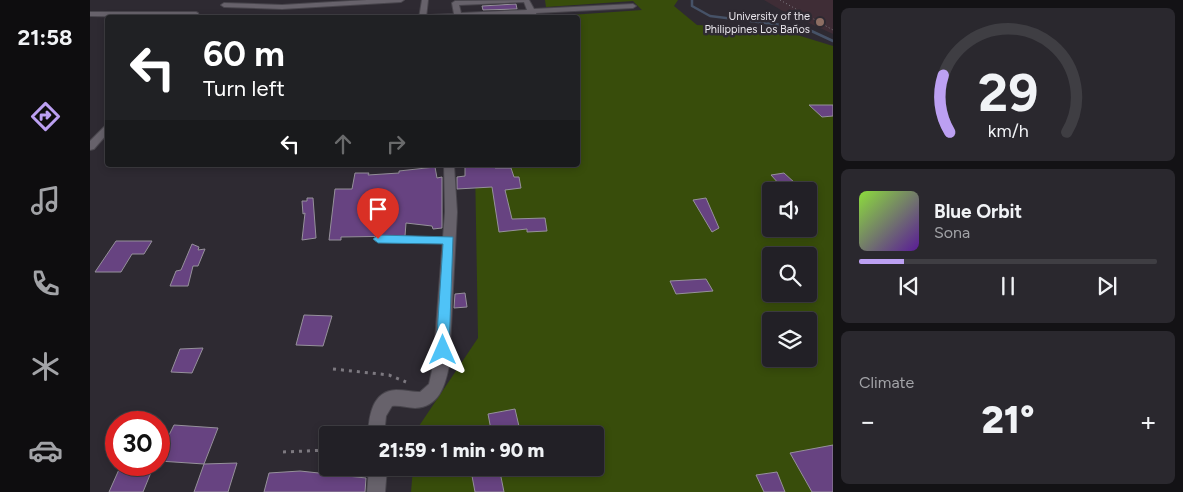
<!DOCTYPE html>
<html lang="en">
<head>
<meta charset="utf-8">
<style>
	:root { --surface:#222026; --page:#2a282e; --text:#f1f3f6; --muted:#a2a3a7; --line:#3f3e43; --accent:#bca0f2 }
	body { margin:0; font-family:Figtree,sans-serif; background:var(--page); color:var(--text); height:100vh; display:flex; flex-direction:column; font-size:19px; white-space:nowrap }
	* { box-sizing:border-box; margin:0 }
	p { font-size:16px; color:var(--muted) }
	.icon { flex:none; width:28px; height:28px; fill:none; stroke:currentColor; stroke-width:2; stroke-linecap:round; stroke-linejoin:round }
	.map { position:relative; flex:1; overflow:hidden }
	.drawer { display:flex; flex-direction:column; gap:8px; padding:8px; background:#131215; width:350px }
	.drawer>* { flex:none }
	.banner { position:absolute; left:15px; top:15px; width:475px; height:152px; border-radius:5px; box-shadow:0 2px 8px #0003,0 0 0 1px var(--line); background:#202124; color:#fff; overflow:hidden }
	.tools { position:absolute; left:672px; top:182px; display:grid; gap:10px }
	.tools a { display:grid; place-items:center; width:55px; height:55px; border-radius:5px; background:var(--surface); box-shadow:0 2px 8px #0003,0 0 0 1px var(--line); font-size:25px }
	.speed { position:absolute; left:15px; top:411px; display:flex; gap:10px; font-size:25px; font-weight:700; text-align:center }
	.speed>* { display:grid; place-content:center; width:65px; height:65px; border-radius:50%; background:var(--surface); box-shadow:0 2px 8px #0003,0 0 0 1px var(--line); line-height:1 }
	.speed .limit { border:8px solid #d22; background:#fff; color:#111 }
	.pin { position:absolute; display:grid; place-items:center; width:42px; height:42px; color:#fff; margin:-51px -21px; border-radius:50% 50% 50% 0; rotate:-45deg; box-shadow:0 0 5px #0007 }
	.pin .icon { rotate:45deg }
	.me { position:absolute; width:55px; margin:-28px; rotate:0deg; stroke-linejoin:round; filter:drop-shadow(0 0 4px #0008) }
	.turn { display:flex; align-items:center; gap:18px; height:105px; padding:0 15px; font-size:22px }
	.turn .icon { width:65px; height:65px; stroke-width:2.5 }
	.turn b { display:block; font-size:35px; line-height:42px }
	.lanes { display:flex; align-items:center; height:48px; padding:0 15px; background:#0003; justify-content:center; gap:25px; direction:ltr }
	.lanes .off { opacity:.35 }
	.big { font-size:38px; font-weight:800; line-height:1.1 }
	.drawer .card { flex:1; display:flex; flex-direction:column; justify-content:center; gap:8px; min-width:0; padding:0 18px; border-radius:8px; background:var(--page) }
	.drawer .dial { align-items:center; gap:0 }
	.dial svg { height:130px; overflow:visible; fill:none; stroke:var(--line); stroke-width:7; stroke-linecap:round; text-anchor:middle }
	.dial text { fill:var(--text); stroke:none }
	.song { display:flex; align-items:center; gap:15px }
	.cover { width:60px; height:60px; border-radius:8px; background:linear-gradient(135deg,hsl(90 70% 55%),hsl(270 70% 35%)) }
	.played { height:5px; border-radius:2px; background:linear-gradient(90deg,var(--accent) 15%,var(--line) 15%) }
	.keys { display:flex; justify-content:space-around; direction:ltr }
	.heat { display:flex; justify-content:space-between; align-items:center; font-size:28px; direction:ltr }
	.trip { position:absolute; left:229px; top:426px; width:285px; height:50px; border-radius:5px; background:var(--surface); box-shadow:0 2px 8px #0003,0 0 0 1px var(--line); font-weight:800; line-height:50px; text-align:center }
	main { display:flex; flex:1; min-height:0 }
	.tabs { display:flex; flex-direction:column; width:90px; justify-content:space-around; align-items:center; background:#0e0d0f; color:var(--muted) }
	.tabs .icon { width:35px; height:35px }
	.tabs .current { color:var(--accent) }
	.tabs b { font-size:22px; color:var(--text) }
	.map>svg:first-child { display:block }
</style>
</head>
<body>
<main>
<nav class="tabs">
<b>21:58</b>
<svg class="icon current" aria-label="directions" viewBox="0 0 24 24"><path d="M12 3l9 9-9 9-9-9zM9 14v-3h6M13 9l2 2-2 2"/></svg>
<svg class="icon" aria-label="music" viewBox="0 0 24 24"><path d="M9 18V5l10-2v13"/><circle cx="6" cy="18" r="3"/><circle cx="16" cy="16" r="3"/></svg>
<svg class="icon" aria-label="phone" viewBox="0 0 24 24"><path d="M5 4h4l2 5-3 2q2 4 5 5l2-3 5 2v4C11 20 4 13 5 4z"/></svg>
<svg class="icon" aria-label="climate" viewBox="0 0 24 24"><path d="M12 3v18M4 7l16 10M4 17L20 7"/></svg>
<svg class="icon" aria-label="car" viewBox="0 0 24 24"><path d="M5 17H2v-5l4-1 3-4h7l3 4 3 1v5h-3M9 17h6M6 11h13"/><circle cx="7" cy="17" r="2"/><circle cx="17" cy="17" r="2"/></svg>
</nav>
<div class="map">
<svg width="743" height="492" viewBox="0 0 743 492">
	<rect width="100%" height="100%" fill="#2e2a32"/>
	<path fill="#3f2d36" d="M674 0H743V34L691 10Z"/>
	<path fill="#384d0b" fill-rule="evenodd" d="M455 0H588L584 6 607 25 691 30 743 46V492H321L323 468H505V435H326L327 429 388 338 385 165H488V18L466 17V16L552 10 543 1 456 7ZM681 191H719V229H681ZM681 256H719V294H681ZM681 321H719V359H681Z"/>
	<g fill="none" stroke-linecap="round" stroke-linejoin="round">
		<path stroke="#465267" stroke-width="2.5" d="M602 0V6L620 16 715 28 743 41"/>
	</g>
	<path fill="#674381" stroke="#96919b" d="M426 4 427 9 393 10 392 6Z
		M719 105H743V116L732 117Z
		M375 165H405V168H421L424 177H429L431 188 415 190 422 219 455 218 457 231 437 232V229L409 232 402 187 367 189V177L375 176Z
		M345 167 347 178 352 177V228L343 229 342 226 316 223 315 236 251 237V240H239L245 189H262L265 173H279L278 175 309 173V171Z
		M694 173 705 183 690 185 681 175Z
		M217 198H223L226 238 212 240 215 213 213 214 212 201H217Z
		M616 198 629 228 622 232 603 200Z
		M26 241H62L54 254H42L31 272H5Z
		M102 244 109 247 108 250 115 249 108 266H103L98 286H80L86 271 91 270Z
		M616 279 623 291 586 294 580 281Z
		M375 293 377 307 364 308 365 294Z
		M214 315 242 316 233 346 206 345Z
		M113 348 102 373 81 372 90 349Z
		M425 409 431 435H402L398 414Z
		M84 425 128 428 114 464 69 461V445H74Z
		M743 445V492H722L700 453Z
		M147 463 138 492H104L114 464Z
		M31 465H64L53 492H19Z
		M210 471 276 478 275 492H174L179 473Z
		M410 472 414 492H385L382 476Z
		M687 472 695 492H674L666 475Z"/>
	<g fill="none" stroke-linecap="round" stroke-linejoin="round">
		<defs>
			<path id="lane" d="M286 237 359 238 362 240 359 242 288 241H286L285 239Z"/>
			<path id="street" d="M277 0H314L311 2 192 9 134 7 131 5 134 3 192 5Z
				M332 0H338L336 18H329Z
				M439 0 444 9 543 4 546 6 543 8 446 13 448 18H441L439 14 372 18 336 17 340 15 364 14 362 3 365 1ZM434 2 437 10 371 13 369 5Z
				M0 12H106L108 13 110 18 0 16Z
				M18 123V133L4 149 0 150V141Z
				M354 165H364L367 212 359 366C355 386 349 407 325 408 317 408 310 405 302 406L296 416 294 435H278C279 416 282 391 306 390 315 390 322 392 330 392L339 384 343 366 355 212Z
				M279 468H297L295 492H277Z"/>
		</defs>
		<use href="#lane" stroke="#48454c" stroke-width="2"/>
		<use href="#street" stroke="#48454c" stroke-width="2"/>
		<path stroke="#7d7980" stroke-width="1" stroke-dasharray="1 2.5" stroke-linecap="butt" d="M690 0 743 30"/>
		<path stroke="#7d7980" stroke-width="3" stroke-dasharray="3 5" stroke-linecap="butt" d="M243 369 299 375 316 382
			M193 452 238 450"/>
		<use href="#lane" fill="#67626b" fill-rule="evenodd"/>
		<use href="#street" fill="#67626b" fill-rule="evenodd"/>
	</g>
	<path fill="#4fc3f7" stroke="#337fa1" d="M288 235 363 237 359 350 357 355 353 357 348 355 346 350 353 244 288 243 283 239Z"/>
	<circle fill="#8d6e63" stroke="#2e2a32" stroke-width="2" cx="730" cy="22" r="5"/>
	<g text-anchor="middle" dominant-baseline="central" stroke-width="5" stroke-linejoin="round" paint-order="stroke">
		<g font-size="11" fill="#e8e5eb" stroke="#2e2a32" text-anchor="end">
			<text x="720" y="16">University of the<tspan x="720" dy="13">Philippines Los Baños</tspan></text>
		</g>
	</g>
</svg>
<div class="tools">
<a><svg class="icon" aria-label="sound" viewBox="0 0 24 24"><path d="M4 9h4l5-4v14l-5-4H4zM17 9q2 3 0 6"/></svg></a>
<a><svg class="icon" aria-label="search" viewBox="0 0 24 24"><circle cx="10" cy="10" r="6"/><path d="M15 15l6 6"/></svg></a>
<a><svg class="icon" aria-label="layers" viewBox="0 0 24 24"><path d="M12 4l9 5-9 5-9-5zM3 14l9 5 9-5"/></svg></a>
</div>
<div class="speed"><div class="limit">30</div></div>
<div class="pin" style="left:288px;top:239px;background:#d93025"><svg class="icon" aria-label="arrive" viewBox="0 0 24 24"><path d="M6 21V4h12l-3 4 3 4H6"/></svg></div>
<svg class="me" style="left:353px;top:350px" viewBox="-20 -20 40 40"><path d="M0-17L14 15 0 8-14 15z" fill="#4fc3f7" stroke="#fff" stroke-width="4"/></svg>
<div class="trip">21:59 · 1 min · 90 m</div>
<div class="banner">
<div class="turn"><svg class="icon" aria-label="left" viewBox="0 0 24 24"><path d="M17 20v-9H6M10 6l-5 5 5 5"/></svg><div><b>60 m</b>Turn left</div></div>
<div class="lanes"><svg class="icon" aria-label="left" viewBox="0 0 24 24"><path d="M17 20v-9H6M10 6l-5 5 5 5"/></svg><svg class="icon off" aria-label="ahead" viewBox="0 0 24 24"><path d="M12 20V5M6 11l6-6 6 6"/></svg><svg class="icon off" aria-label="right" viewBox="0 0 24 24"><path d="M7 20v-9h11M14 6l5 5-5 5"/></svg></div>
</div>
</div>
<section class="drawer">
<div class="card dial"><svg viewBox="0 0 100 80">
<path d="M14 69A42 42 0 1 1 86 69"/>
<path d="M14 69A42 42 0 0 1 10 34" stroke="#bca0f2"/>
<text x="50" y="56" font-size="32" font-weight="700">29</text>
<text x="50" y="72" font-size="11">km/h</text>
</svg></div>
<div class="card">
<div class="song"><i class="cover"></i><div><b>Blue Orbit</b><p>Sona</p></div></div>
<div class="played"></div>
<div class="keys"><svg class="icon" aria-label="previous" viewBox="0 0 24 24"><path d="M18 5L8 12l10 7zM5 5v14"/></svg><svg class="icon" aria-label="pause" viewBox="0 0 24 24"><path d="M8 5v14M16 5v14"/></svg><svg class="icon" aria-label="next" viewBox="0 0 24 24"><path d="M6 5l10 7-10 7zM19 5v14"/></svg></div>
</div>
<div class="card"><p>Climate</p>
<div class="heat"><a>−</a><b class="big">21°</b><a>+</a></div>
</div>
</section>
</main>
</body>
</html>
